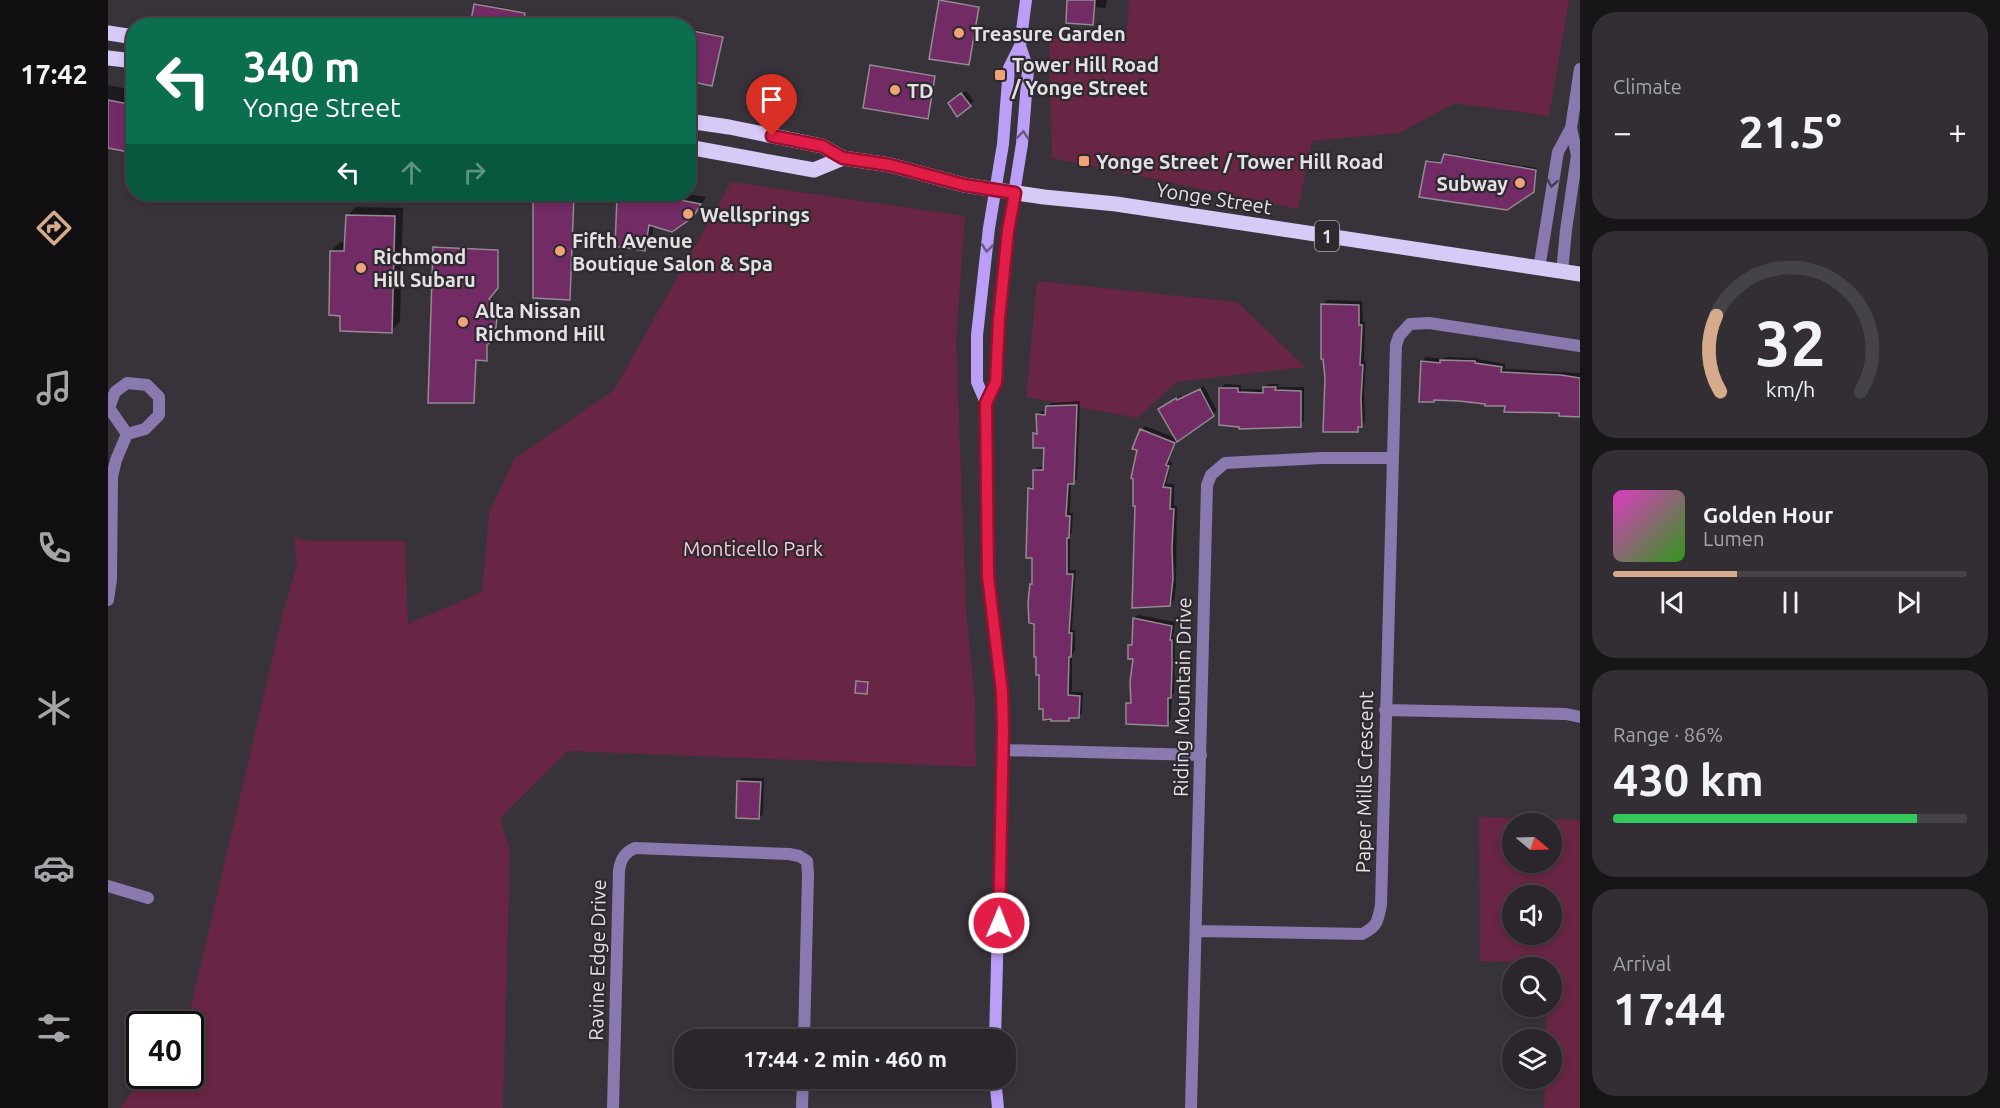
<!DOCTYPE html>
<html lang="en">
<head>
<meta charset="utf-8">
<style>
	:root { --surface:#2a262c; --page:#322e34; --text:#f1f3f6; --muted:#a5a5a9; --line:#464348; --accent:#d6ab8b }
	body { margin:0; font-family:Ubuntu,sans-serif; background:var(--page); color:var(--text); height:100vh; display:flex; flex-direction:column; font-size:22px; white-space:nowrap }
	* { box-sizing:border-box; margin:0 }
	p { font-size:20px; color:var(--muted) }
	.icon { flex:none; width:33px; height:33px; fill:none; stroke:currentColor; stroke-width:2; stroke-linecap:round; stroke-linejoin:round }
	.map { position:relative; flex:1; overflow:hidden }
	.drawer { display:flex; flex-direction:column; gap:12px; padding:12px; background:#171518; width:420px }
	.drawer>* { flex:none }
	.guide { position:absolute; left:18px; top:18px; width:570px; height:183px; border-radius:24px; box-shadow:0 3px 9px #0003,0 0 0 2px var(--line); background:#0b6e4f; color:#fff; overflow:hidden }
	.needle { width:39px; rotate:109deg }
	.buttons { position:absolute; left:1394px; top:813px; display:grid; gap:12px }
	.buttons a { display:grid; place-items:center; width:60px; height:60px; border-radius:50%; background:var(--surface); box-shadow:0 3px 9px #0003,0 0 0 2px var(--line); font-size:30px }
	.speed { position:absolute; left:18px; top:1011px; display:flex; gap:12px; font-size:30px; font-weight:700; text-align:center }
	.speed>* { display:grid; place-content:center; width:78px; height:78px; border-radius:50%; background:var(--surface); box-shadow:0 3px 9px #0003,0 0 0 2px var(--line); line-height:1 }
	.speed .limit { border:3px solid #111; border-radius:9px; background:#fff; color:#111 }
	.pin { position:absolute; display:grid; place-items:center; width:51px; height:51px; color:#fff; margin:-62px -26px; border-radius:50% 50% 50% 0; rotate:-45deg; box-shadow:0 0 6px #0007 }
	.pin .icon { rotate:45deg }
	.me { position:absolute; width:66px; margin:-33px; rotate:1deg; stroke-linejoin:round; filter:drop-shadow(0 0 4px #0008) }
	.turn { display:flex; align-items:center; gap:21px; height:126px; padding:0 18px; font-size:27px }
	.turn .icon { width:78px; height:78px; stroke-width:2.5 }
	.turn b { display:block; font-size:42px; line-height:51px }
	.lanes { display:flex; align-items:center; height:57px; padding:0 18px; background:#0003; justify-content:center; gap:30px; direction:ltr }
	.lanes .off { opacity:.35 }
	.big { font-size:45px; font-weight:700; line-height:1.1 }
	.drawer .tile { flex:1; display:flex; flex-direction:column; justify-content:center; gap:9px; min-width:0; padding:0 21px; border-radius:24px; background:var(--page) }
	.drawer .dial { align-items:center; gap:0 }
	.dial svg { height:156px; overflow:visible; fill:none; stroke:var(--line); stroke-width:7; stroke-linecap:round; text-anchor:middle }
	.dial text { fill:var(--text); stroke:none }
	.song { display:flex; align-items:center; gap:18px }
	.cover { width:72px; height:72px; border-radius:9px; background:linear-gradient(135deg,hsl(310 70% 55%),hsl(110 70% 35%)) }
	.played { height:6px; border-radius:3px; background:linear-gradient(90deg,var(--accent) 35%,var(--line) 35%) }
	.keys { display:flex; justify-content:space-around; direction:ltr }
	.heat { display:flex; justify-content:space-between; align-items:center; font-size:33px; direction:ltr }
	.charge { height:9px; border-radius:4px; background:linear-gradient(90deg,#34c759 86%,var(--line) 0) }
	.trip { position:absolute; left:566px; top:1029px; width:342px; height:60px; border-radius:24px; background:var(--surface); box-shadow:0 3px 9px #0003,0 0 0 2px var(--line); font-weight:700; line-height:60px; text-align:center }
	main { display:flex; flex:1; min-height:0 }
	.tab-bar { display:flex; flex-direction:column; width:108px; justify-content:space-around; align-items:center; background:#110f12; color:var(--muted) }
	.tab-bar .icon { width:42px; height:42px }
	.tab-bar .on { color:var(--accent) }
	.tab-bar b { font-size:27px; color:var(--text) }
	.map>svg:first-child { display:block }
</style>
</head>
<body>
<main>
<nav class="tab-bar">
<b>17:42</b>
<svg class="icon on" aria-label="directions" viewBox="0 0 24 24"><path d="M12 3l9 9-9 9-9-9zM9 14v-3h6M13 9l2 2-2 2"/></svg>
<svg class="icon" aria-label="music" viewBox="0 0 24 24"><path d="M9 18V5l10-2v13"/><circle cx="6" cy="18" r="3"/><circle cx="16" cy="16" r="3"/></svg>
<svg class="icon" aria-label="phone" viewBox="0 0 24 24"><path d="M5 4h4l2 5-3 2q2 4 5 5l2-3 5 2v4C11 20 4 13 5 4z"/></svg>
<svg class="icon" aria-label="climate" viewBox="0 0 24 24"><path d="M12 3v18M4 7l16 10M4 17L20 7"/></svg>
<svg class="icon" aria-label="car" viewBox="0 0 24 24"><path d="M5 17H2v-5l4-1 3-4h7l3 4 3 1v5h-3M9 17h6M6 11h13"/><circle cx="7" cy="17" r="2"/><circle cx="17" cy="17" r="2"/></svg>
<svg class="icon" aria-label="filters" viewBox="0 0 24 24"><path d="M4 7h16M4 17h16"/><circle cx="9" cy="7" r="2"/><circle cx="15" cy="17" r="2"/></svg>
</nav>
<div class="map">
<svg width="1472" height="1108" viewBox="0 0 1472 1108">
	<rect width="100%" height="100%" fill="#38333a"/>
	<path fill="#682544" fill-rule="evenodd" d="M1021 0H1461L1441 116 1347 103 1291 133 1204 141 1190 209 944 158 941 38 1018 42Z
		M623 182 857 216 848 340 858 608 867 702 868 767 460 751 392 818 402 851 395 1108H12L36 1076H82V1024H74L81 1015 175 613 189 565 186 538 199 541H297L300 624 374 592 381 514 406 459 506 390Z
		M929 281 1129 302 1197 367 1069 382 1029 418 918 397Z
		M1371 817 1472 820V1108H1436L1437 1079 1443 1078V1040L1438 1039 1439 1007 1443 1006V968L1440 967V963L1372 961ZM1404 824H1443V862H1404ZM1404 896H1443V934H1404Z"/>
	<path fill="#0007" d="M833 0 871 6 861 63 832 1Z
		M961 0H999L998 7 997 8 987 7 985 23Z
		M369 3 418 12 416 26H363Z
		M580 28 615 36 604 84 580 79Z
		M765 65 827 75 821 116 819 117 764 66Z
		M0 85 26 90V189L19 188 25 151 0 147Z
		M858 91 866 101 862 105 845 100Z
		M1339 153 1429 168 1427 188 1425 190 1320 162 1321 160 1335 162Z
		M426 194H466L463 297 462 298 426 297Z
		M514 194H578L598 197 591 209 584 216 546 225 543 243 537 250 511 197Z
		M248 207 295 208 292 322 283 331 234 314 223 251 232 242 238 243 239 216Z
		M328 246 391 249V285L381 297 391 305 388 334 380 342V357L368 359 367 400 365 402 326 248Z
		M1219 300 1254 301 1255 322H1257L1256 362H1258L1256 393 1257 422 1249 431 1218 378 1215 304Z
		M1318 357 1335 359 1338 357 1370 358V359L1397 364V369L1472 373V416L1452 411 1398 404 1314 361Z
		M1117 384 1133 385V389H1156L1160 384H1171L1170 387H1196V421L1192 425 1113 388Z
		M1096 386 1109 411 1069 440 1061 461 1064 462 1058 484H1066V506H1069L1068 585 1066 600 1062 604 1034 430 1037 426 1068 438 1052 409 1073 395 1074 397Z
		M972 401 969 479 963 483 962 513H965L964 532 962 534V570H968L964 630H967V651L964 654V692H975L974 713 970 717H963L961 719 933 673 923 584 925 582 921 489 925 485 926 471 930 467H937V447L927 434 930 431V415L933 411 939 412V407L943 403Z
		M1030 615 1067 622 1065 637H1067L1066 693 1064 695 1063 720 1059 724 1020 704 1025 699 1026 658 1021 646 1025 642 1026 619Z
		M751 680 761 681 759 692 750 681Z
		M634 778H656L655 814 651 818 630 782Z"/>
	<path fill="#722b65" stroke="#938b91" stroke-width="1.5" d="M831 0 871 7 861 65 821 59Z
		M959 0H987L985 25 958 23Z
		M366 4 417 13 415 26H362Z
		M580 30 615 37 604 86 580 81Z
		M762 65 827 76 820 119 755 108Z
		M853 93 863 106 849 117 840 103Z
		M0 100 26 105V153L0 148Z
		M1336 154 1428 170 1426 192 1399 210 1311 197 1318 161 1333 163Z
		M425 194H466L462 300 425 298Z
		M513 194H541L593 204 585 217 564 232 541 225 537 251 507 246 509 197Z
		M238 215 287 216 284 333 232 331V316L221 315 222 251H236Z
		M325 247 390 250V288L381 299 390 307 387 337 379 345V361L368 360 366 403H320Z
		M1213 304 1251 305V325H1254L1252 365H1255L1253 398 1254 427H1250V432H1215L1217 378 1215 359H1213Z
		M1332 360 1367 361V363L1394 367 1393 372 1453 375 1472 378V417L1451 416V413L1396 412 1397 406H1377V404L1351 401 1326 400V402H1311L1313 361 1332 363Z
		M1155 387H1168L1167 390 1193 391V427L1131 429V427L1111 425V388H1130V392L1155 393Z
		M1092 389 1106 416 1069 442 1050 409 1068 398 1069 400Z
		M969 405 966 484H960L958 516H962L961 538H959V574H965L961 633H964L963 657H961L960 695 972 696 971 718H961V721H943V719L935 720V709H931V675H928V657H926V624L921 623 920 602 922 584H924V558H918L920 488 925 489V470H935L936 448H925V433L929 434 928 414 937 415 938 406Z
		M1032 429 1067 443 1058 465 1061 466 1055 487 1063 488 1062 509H1066L1064 547 1065 579 1062 606 1024 608 1027 506H1025V479L1023 478 1029 450 1024 449Z
		M1025 618 1064 626 1062 640H1064V667L1063 698H1060V726L1018 724V703H1023L1022 682 1025 659H1020V645H1024Z
		M748 681 760 682 759 694 747 693Z
		M629 781 653 782 651 819 628 818Z"/>
	<g fill="none" stroke-linecap="round" stroke-linejoin="round">
		<path stroke="#8a79af" stroke-width="12" d="M1431 269 1450 152 1463 128 1472 69
			M1454 272 1458 230 1469 155 1463 128
			M19 383 39 385 51 397V415L37 429 19 434 1 408 7 392Z
			M0 600 3 579 4 477 8 460 19 434
			M1277 710 1458 714 1472 717
			M895 750 1093 755
			M0 886 40 898
			M1088 931 1254 934C1269 927 1270 921 1273 905L1288 345 1291 336 1302 324 1321 323 1472 346
			M505 1108 511 870C513 859 516 853 527 848L681 854 691 856 699 861 700 875 696 1040
			M694 1108 695 1078
			M1083 1108 1099 485 1103 475 1117 463 1213 458H1285"/>
		<path stroke="#bb9ef5" stroke-width="12" d="M878 403 888 382 891 319 900 231 914 144 920 70 912 46
			M887 1040 895 731 894 692 880 576 878 403 869 382V335L881 228 895 144 901 68 912 46 918 0
			M887 1078 890 1108"/>
		<path stroke="#d7caf6" stroke-width="15" d="M0 33 26 37
			M0 58 26 61
			M580 121 621 127 714 146 735 158 782 165 856 185 936 197 1008 204 1472 274
			M580 147 706 170 735 158"/>
	</g>
	<defs><path id="oneway-chevron" d="M-2-3.5L2.5 0L-2 3.5" fill="none" stroke-width="1.6" stroke-linecap="round" stroke-linejoin="round" transform="scale(1.5)"/></defs>
	<g stroke="#66587e">
		<use href="#oneway-chevron" transform="translate(915 135) rotate(-85)"/>
		<use href="#oneway-chevron" transform="translate(879 248) rotate(96)"/>
	</g>
	<use stroke="#453d4f" href="#oneway-chevron" transform="translate(1444 183) rotate(100)"/>
	<g fill="none" stroke-linecap="round" stroke-linejoin="round">
		<defs>
			<path id="route" d="M664 136 714 146 735 158 782 165 856 185 907 193 900 231 891 319 888 382 878 403 880 576 894 692 895 731 891 923"/>
		</defs>
		<use href="#route" stroke="#92132f" stroke-width="15"/>
		<use href="#route" stroke="#e11d48" stroke-width="10"/>
	</g>
	<g fill="#f0a278" stroke="#2e292f" stroke-width="2">
		<circle cx="851" cy="33" r="6"/>
		<rect x="886" y="69" width="12" height="12" rx="3"/>
		<circle cx="787" cy="90" r="6"/>
		<rect x="970" y="155" width="12" height="12" rx="3"/>
		<circle cx="1412" cy="183" r="6"/>
		<circle cx="580" cy="214" r="6"/>
		<circle cx="452" cy="251" r="6"/>
		<circle cx="253" cy="268" r="6"/>
		<circle cx="355" cy="322" r="6"/>
	</g>
	<g text-anchor="middle" dominant-baseline="central" stroke-width="4.5" stroke-linejoin="round" paint-order="stroke">
		<rect fill="#2e292f" stroke="#adaaae" stroke-width="1.5" x="1207" y="221" width="24" height="30" rx="4.5"/>
		<g font-size="18" font-weight="bold" fill="#e4e1e5">
			<text x="1219" y="236">1</text>
		</g>
		<g font-size="20" font-weight="bold" fill="#e4e1e5" stroke="#2e292f" text-anchor="start">
			<text x="863" y="33">Treasure Garden</text>
			<text x="904" y="64">Tower Hill Road<tspan x="904" dy="23">/ Yonge Street</tspan></text>
			<text x="799" y="90">TD</text>
			<text x="988" y="161">Yonge Street / Tower Hill Road</text>
			<text x="1400" y="183" text-anchor="end">Subway</text>
			<text x="592" y="214">Wellsprings</text>
			<text x="464" y="240">Fifth Avenue<tspan x="464" dy="23">Boutique Salon &amp; Spa</tspan></text>
			<text x="265" y="256">Richmond<tspan x="265" dy="23">Hill Subaru</tspan></text>
			<text x="367" y="310">Alta Nissan<tspan x="367" dy="23">Richmond Hill</tspan></text>
		</g>
		<g font-size="20" fill="#e4e1e5" stroke="#2e292f">
			<text transform="translate(1106 198) rotate(9)">Yonge Street</text>
			<text transform="translate(1074 697) rotate(-89)">Riding Mountain Drive</text>
			<text transform="translate(1256 782) rotate(-89)">Paper Mills Crescent</text>
			<text transform="translate(489 960) rotate(-89)">Ravine Edge Drive</text>
		</g>
		<g font-size="20" fill="#f9c7da" stroke="#2e292f">
			<text x="645" y="548">Monticello Park</text>
		</g>
	</g>
</svg>
<div class="buttons">
<a><svg class="needle" viewBox="-14 -14 28 28"><path d="M0-13l5 13h-10z" fill="#e53935"/><path d="M0 13l5-13h-10z" fill="#a5a5a9"/></svg></a>
<a><svg class="icon" aria-label="sound" viewBox="0 0 24 24"><path d="M4 9h4l5-4v14l-5-4H4zM17 9q2 3 0 6"/></svg></a>
<a><svg class="icon" aria-label="search" viewBox="0 0 24 24"><circle cx="10" cy="10" r="6"/><path d="M15 15l6 6"/></svg></a>
<a><svg class="icon" aria-label="layers" viewBox="0 0 24 24"><path d="M12 4l9 5-9 5-9-5zM3 14l9 5 9-5"/></svg></a>
</div>
<div class="speed"><div class="limit">40</div></div>
<div class="pin" style="left:664px;top:136px;background:#d93025"><svg class="icon" aria-label="arrive" viewBox="0 0 24 24"><path d="M6 21V4h12l-3 4 3 4H6"/></svg></div>
<svg class="me" style="left:891px;top:923px" viewBox="-20 -20 40 40"><circle r="17" fill="#e11d48" stroke="#fff" stroke-width="3"/><path d="M0-11L8 9 0 5-8 9z" fill="#fff"/></svg>
<div class="trip">17:44 · 2 min · 460 m</div>
<div class="guide">
<div class="turn"><svg class="icon" aria-label="left" viewBox="0 0 24 24"><path d="M17 20v-9H6M10 6l-5 5 5 5"/></svg><div><b>340 m</b>Yonge Street</div></div>
<div class="lanes"><svg class="icon" aria-label="left" viewBox="0 0 24 24"><path d="M17 20v-9H6M10 6l-5 5 5 5"/></svg><svg class="icon off" aria-label="ahead" viewBox="0 0 24 24"><path d="M12 20V5M6 11l6-6 6 6"/></svg><svg class="icon off" aria-label="right" viewBox="0 0 24 24"><path d="M7 20v-9h11M14 6l5 5-5 5"/></svg></div>
</div>
</div>
<section class="drawer">
<div class="tile"><p>Climate</p>
<div class="heat"><a>−</a><b class="big">21.5°</b><a>+</a></div>
</div>
<div class="tile dial"><svg viewBox="0 0 100 80">
<path d="M14 69A42 42 0 1 1 86 69"/>
<path d="M14 69A42 42 0 0 1 12 30" stroke="#d6ab8b"/>
<text x="50" y="56" font-size="32" font-weight="700">32</text>
<text x="50" y="72" font-size="11">km/h</text>
</svg></div>
<div class="tile">
<div class="song"><i class="cover"></i><div><b>Golden Hour</b><p>Lumen</p></div></div>
<div class="played"></div>
<div class="keys"><svg class="icon" aria-label="previous" viewBox="0 0 24 24"><path d="M18 5L8 12l10 7zM5 5v14"/></svg><svg class="icon" aria-label="pause" viewBox="0 0 24 24"><path d="M8 5v14M16 5v14"/></svg><svg class="icon" aria-label="next" viewBox="0 0 24 24"><path d="M6 5l10 7-10 7zM19 5v14"/></svg></div>
</div>
<div class="tile"><p>Range · 86%</p><b class="big">430 km</b><div class="charge"></div></div>
<div class="tile"><p>Arrival</p><b class="big">17:44</b></div>
</section>
</main>
</body>
</html>
